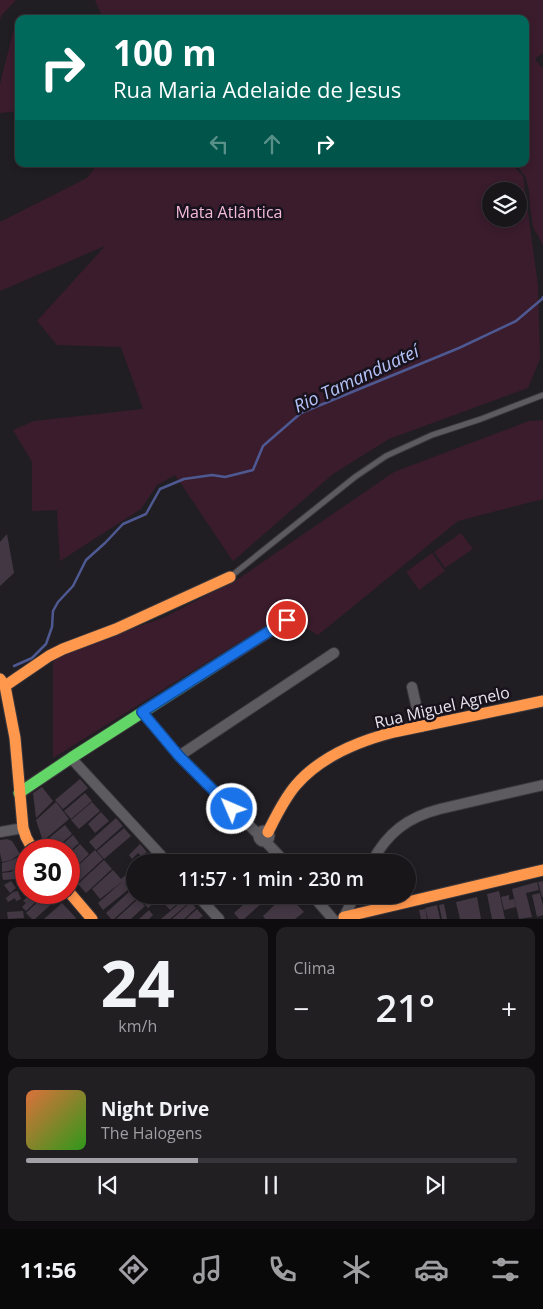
<!DOCTYPE html>
<html lang="pt">
<head>
<meta charset="utf-8">
<style>
	:root { --surface:#19161a; --page:#221f23; --text:#f1f3f6; --muted:#9f9fa2; --line:#373539; --accent:#a29fa6 }
	body { margin:0; font-family:"Open Sans",sans-serif; background:var(--page); color:var(--text); height:100vh; display:flex; flex-direction:column; font-size:19px; white-space:nowrap }
	* { box-sizing:border-box; margin:0 }
	p { font-size:16px; color:var(--muted) }
	.icon { flex:none; width:28px; height:28px; fill:none; stroke:currentColor; stroke-width:2; stroke-linecap:round; stroke-linejoin:round }
	.map { position:relative; height:919px; overflow:hidden }
	.side { display:flex; flex-direction:column; gap:8px; padding:8px; background:#0e0c0e; flex:1 }
	.side>* { flex:none }
	.hud { position:absolute; left:15px; top:15px; width:514px; height:152px; border-radius:10px; box-shadow:0 2px 8px #0003,0 0 0 1px var(--line); background:#00695c; color:#fff; overflow:hidden }
	.fabs { position:absolute; left:482px; top:182px; display:grid; gap:10px }
	.fabs a { display:grid; place-items:center; width:45px; height:45px; border-radius:50%; background:var(--surface); box-shadow:0 2px 8px #0003,0 0 0 1px var(--line); font-size:25px }
	.speed { position:absolute; left:15px; top:839px; display:flex; gap:10px; font-size:25px; font-weight:700; text-align:center }
	.speed>* { display:grid; place-content:center; width:65px; height:65px; border-radius:50%; background:var(--surface); box-shadow:0 2px 8px #0003,0 0 0 1px var(--line); line-height:1 }
	.speed .limit { border:8px solid #d22; background:#fff; color:#111 }
	.pin { position:absolute; display:grid; place-items:center; width:42px; height:42px; color:#fff; margin:-21px; border:2px solid #fff; border-radius:50%; box-shadow:0 1px 5px #0007 }
	.me { position:absolute; width:55px; margin:-28px; rotate:315deg; stroke-linejoin:round; filter:drop-shadow(0 0 4px #0008) }
	.turn { display:flex; align-items:center; gap:18px; height:105px; padding:0 15px; font-size:22px }
	.turn .icon { width:65px; height:65px; stroke-width:2.5 }
	.turn b { display:block; font-size:35px; line-height:42px }
	.lanes { display:flex; align-items:center; height:48px; padding:0 15px; background:#0003; justify-content:center; gap:25px; direction:ltr }
	.lanes .off { opacity:.35 }
	.big { font-size:38px; font-weight:600; line-height:1.1 }
	.side .widget { flex:1; display:flex; flex-direction:column; justify-content:center; gap:8px; min-width:0; padding:0 18px; border-radius:10px; background:var(--page) }
	.side .dial { align-items:center; gap:0 }
	.dial b { font-size:65px; line-height:1 }
	.song { display:flex; align-items:center; gap:15px }
	.cover { width:60px; height:60px; border-radius:8px; background:linear-gradient(135deg,hsl(20 70% 55%),hsl(110 70% 35%)) }
	.played { height:5px; border-radius:2px; background:linear-gradient(90deg,var(--accent) 35%,var(--line) 35%) }
	.keys { display:flex; justify-content:space-around; direction:ltr }
	.heat { display:flex; justify-content:space-between; align-items:center; font-size:28px; direction:ltr }
	.side .tiles { flex:1; display:grid; gap:8px; grid-template-columns:1fr 1fr }
	.widget:last-child { grid-column:span 2 }
	.trip { position:absolute; left:126px; top:854px; width:290px; height:50px; border-radius:25px; background:var(--surface); box-shadow:0 2px 8px #0003,0 0 0 1px var(--line); font-weight:600; line-height:50px; text-align:center }
	.tabs { display:flex; height:80px; justify-content:space-around; align-items:center; background:#0a090a; color:var(--muted) }
	.tabs .icon { width:35px; height:35px }
	.tabs .current { color:var(--accent) }
	.tabs b { font-size:22px; color:var(--text) }
	.map>svg:first-child { display:block }
</style>
</head>
<body>
<div class="map">
<svg width="543" height="919" viewBox="0 0 543 919">
	<rect width="100%" height="100%" fill="#211e23"/>
	<path fill="#3a1c2d" fill-rule="evenodd" d="M0 0H16L1 16 0 20Z
		M95 0H543V53L535 59 543 69V245L533 227 530 206 529 191 526 178 516 164H525V19H30L101 14Z
		M19 19V111L0 113V84L16 20Z
		M98 164H511L523 176 538 286 540 359 528 388 389 439 333 474 233 561 175 475 157 485 141 509 60 561 57 510 32 511V462L13 430 34 421 143 409 121 347 57 345 37 321 105 246 0 291V222L87 178ZM491 191H519V219H491Z
		M543 420V499L458 521 318 635 283 615 53 758V658L165 617 238 579 394 472 529 421Z
		M461 533 473 549 445 568 434 552Z
		M432 553 445 571 419 590 406 572Z"/>
	<g fill="none" stroke-linecap="round" stroke-linejoin="round">
		<path stroke="#4e5992" stroke-width="2.5" d="M14 666 32 658 46 644 52 627 53 611 58 602 73 586 86 560 105 543 123 524 146 514 160 489 184 479 212 475 225 477 253 470 263 446 301 413 459 348 516 321 542 299 543 297"/>
	</g>
	<path fill="#423743" d="M7 534 14 573 0 586V542Z
		M80 779 88 788 63 809 55 800Z
		M42 787 53 801 36 818 33 793Z
		M85 793 92 801 71 819 64 811Z
		M56 802 69 819 43 841 36 820Z
		M92 802 100 811 79 829 71 820Z
		M101 812 109 821 95 833 88 824Z
		M116 818 123 826 96 850 89 842Z
		M65 825 72 834 54 850H50L43 843Z
		M124 828 131 836 104 859 97 851Z
		M73 835 79 843 69 852V850H56Z
		M7 839 12 841 20 854 11 860 2 862 0 853V840Z
		M80 844 89 854 69 873V854Z
		M140 844 147 852 141 856 138 853 132 859 129 855Z
		M95 850 103 859 77 883 69 874Z
		M150 855 153 860 150 862H141Z
		M21 856 25 862 14 870 2 872V863L12 860Z
		M104 860 112 869 86 893 78 884Z
		M26 863V871L20 877 15 879 3 880 2 873 11 872Z
		M135 867V875L125 884 129 889 103 910 98 903 123 881 100 899 92 889 113 870 121 879Z
		M26 872V879L17 886 16 881Z
		M135 877V886L131 890 126 884Z
		M11 881 16 888 10 893 4 885Z
		M543 881V897H542L538 882Z
		M537 882 539 890 526 893 532 917 519 919 512 889Z
		M18 891 21 899 16 901 15 898 8 902 6 898 13 892Z
		M130 891 137 898 114 919H111L106 913Z
		M499 891 505 919H492L487 894Z
		M32 892H46L26 911 22 907 26 903 23 901Z
		M48 892H53L58 898 35 919H32L26 913Z
		M540 893 543 906V915L537 917 532 895Z
		M145 895H163L148 908 140 899Z
		M169 895H187L170 910 162 901Z
		M254 895H271L244 919H239L234 913Z
		M285 895H288L304 912 295 919H265L263 916Z
		M509 895V900L514 899 516 907 504 910 501 897Z
		M187 897 191 901 170 919H161Z
		M477 897 481 919H460L456 902Z
		M138 899 145 906 131 919H116Z
		M191 902 196 908 184 919H172Z
		M62 903 76 918 75 919H44Z
		M444 904 447 919H442L439 905Z
		M437 905 440 919H428L425 908Z
		M197 909 203 916 199 919H186Z
		M425 909 427 919H421L419 910Z
		M149 910 153 915 149 919H139Z
		M23 911 24 918 8 919 7 912Z"/>
	<g fill="none" stroke-linecap="round" stroke-linejoin="round">
		<defs>
			<path id="lane" d="M230 577 355 477 386 456 432 435 481 419 543 395"/>
			<path id="street" d="M412 687 421 727
				M142 712 179 756 259 835
				M179 756 334 653
				M71 758 167 862
				M258.5 836a5.5 5.5 0 1 1 11 0a5.5 5.5 0 1 1-11 0Z
				M0 832 23 828
				M266 842 285 862
				M372 862C387 833 408 817 440 809L543 785
				M197 895 219 919
				M312 895 333 919
				M343 919 355 895"/>
			<path id="fast" d="M19 793 71 758 221 662"/>
			<path id="slow" d="M0 679 5 686 15 738 23 828 26 837 33 850
				M5 686 49 656 63 649 116 629 230 577
				M268 832C276 816 284 799 296 785 320 757 359 741 394 732L543 701
				M69 892 92 919
				M344 917 543 870"/>
			<path id="jam" d="M221 662 287 620"/>
		</defs>
		<use href="#lane" stroke="#3a383d" stroke-width="7"/>
		<use href="#street" stroke="#3a383d" stroke-width="12"/>
		<use href="#fast" stroke="#3a383d" stroke-width="13"/>
		<use href="#slow" stroke="#3a383d" stroke-width="13"/>
		<use href="#jam" stroke="#3a383d" stroke-width="13"/>
		<use href="#lane" stroke="#5e5b60" stroke-width="5"/>
		<use href="#street" stroke="#5e5b60" stroke-width="10"/>
		<use href="#fast" stroke="#63d668" stroke-width="11"/>
		<use href="#slow" stroke="#ff974d" stroke-width="11"/>
		<use href="#jam" stroke="#b3261e" stroke-width="11"/>
	</g>
	<g fill="none" stroke-linecap="round" stroke-linejoin="round">
		<defs>
			<path id="route" d="M232 809 179 756 142 712 287 620"/>
		</defs>
		<use href="#route" stroke="#114b97" stroke-width="12"/>
		<use href="#route" stroke="#1a73e8" stroke-width="9"/>
	</g>
	<g text-anchor="middle" dominant-baseline="central" stroke-width="5" stroke-linejoin="round" paint-order="stroke">
		<g font-size="16" fill="#f5bad8" stroke="#18121c">
			<text x="229" y="212">Mata Atlântica</text>
		</g>
		<g font-size="16" fill="#e8e4ec" stroke="#18121c">
			<text transform="translate(442 707) rotate(-13)">Rua Miguel Agnelo</text>
		</g>
		<g font-size="18" font-style="italic" fill="#b5c2f8" stroke="#18121c">
			<text transform="translate(356 378) rotate(-25)">Rio Tamanduateí</text>
		</g>
	</g>
</svg>
<div class="fabs">
<a><svg class="icon" aria-label="layers" viewBox="0 0 24 24"><path d="M12 4l9 5-9 5-9-5zM3 14l9 5 9-5"/></svg></a>
</div>
<div class="speed"><div class="limit">30</div></div>
<div class="pin" style="left:287px;top:620px;background:#d93025"><svg class="icon" aria-label="arrive" viewBox="0 0 24 24"><path d="M6 21V4h12l-3 4 3 4H6"/></svg></div>
<svg class="me" style="left:232px;top:809px" viewBox="-20 -20 40 40"><circle r="17" fill="#1a73e8" stroke="#fff" stroke-width="3"/><path d="M0-11L8 9 0 5-8 9z" fill="#fff"/></svg>
<div class="trip">11:57 · 1 min · 230 m</div>
<div class="hud">
<div class="turn"><svg class="icon" aria-label="right" viewBox="0 0 24 24"><path d="M7 20v-9h11M14 6l5 5-5 5"/></svg><div><b>100 m</b>Rua Maria Adelaide de Jesus</div></div>
<div class="lanes"><svg class="icon off" aria-label="left" viewBox="0 0 24 24"><path d="M17 20v-9H6M10 6l-5 5 5 5"/></svg><svg class="icon off" aria-label="ahead" viewBox="0 0 24 24"><path d="M12 20V5M6 11l6-6 6 6"/></svg><svg class="icon" aria-label="right" viewBox="0 0 24 24"><path d="M7 20v-9h11M14 6l5 5-5 5"/></svg></div>
</div>
</div>
<section class="side">
<div class="tiles">
<div class="widget dial"><b>24</b><p>km/h</p></div>
<div class="widget"><p>Clima</p>
<div class="heat"><a>−</a><b class="big">21°</b><a>+</a></div>
</div>
<div class="widget">
<div class="song"><i class="cover"></i><div><b>Night Drive</b><p>The Halogens</p></div></div>
<div class="played"></div>
<div class="keys"><svg class="icon" aria-label="previous" viewBox="0 0 24 24"><path d="M18 5L8 12l10 7zM5 5v14"/></svg><svg class="icon" aria-label="pause" viewBox="0 0 24 24"><path d="M8 5v14M16 5v14"/></svg><svg class="icon" aria-label="next" viewBox="0 0 24 24"><path d="M6 5l10 7-10 7zM19 5v14"/></svg></div>
</div>
</div>
</section>
<nav class="tabs">
<b>11:56</b>
<svg class="icon current" aria-label="directions" viewBox="0 0 24 24"><path d="M12 3l9 9-9 9-9-9zM9 14v-3h6M13 9l2 2-2 2"/></svg>
<svg class="icon" aria-label="music" viewBox="0 0 24 24"><path d="M9 18V5l10-2v13"/><circle cx="6" cy="18" r="3"/><circle cx="16" cy="16" r="3"/></svg>
<svg class="icon" aria-label="phone" viewBox="0 0 24 24"><path d="M5 4h4l2 5-3 2q2 4 5 5l2-3 5 2v4C11 20 4 13 5 4z"/></svg>
<svg class="icon" aria-label="climate" viewBox="0 0 24 24"><path d="M12 3v18M4 7l16 10M4 17L20 7"/></svg>
<svg class="icon" aria-label="car" viewBox="0 0 24 24"><path d="M5 17H2v-5l4-1 3-4h7l3 4 3 1v5h-3M9 17h6M6 11h13"/><circle cx="7" cy="17" r="2"/><circle cx="17" cy="17" r="2"/></svg>
<svg class="icon" aria-label="filters" viewBox="0 0 24 24"><path d="M4 7h16M4 17h16"/><circle cx="9" cy="7" r="2"/><circle cx="15" cy="17" r="2"/></svg>
</nav>
</body>
</html>
